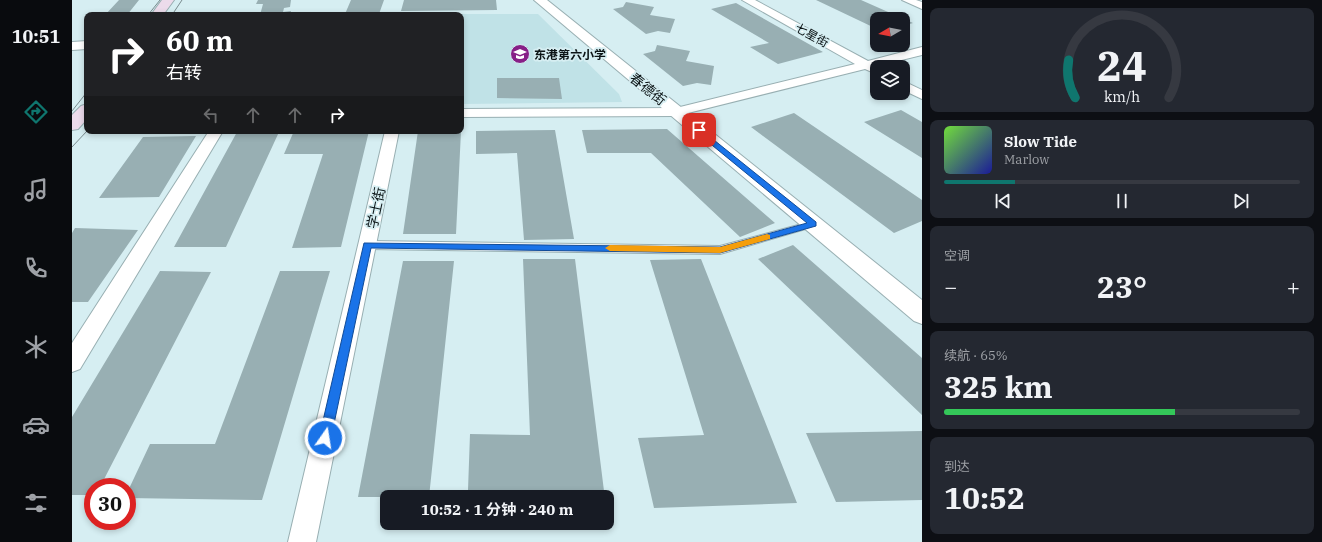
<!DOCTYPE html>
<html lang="zh">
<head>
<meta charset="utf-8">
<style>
	:root { --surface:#171b24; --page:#242831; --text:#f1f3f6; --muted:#9ea1a6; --line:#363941; --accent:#0f766e }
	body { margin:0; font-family:"IBM Plex Serif","Noto Sans SC",serif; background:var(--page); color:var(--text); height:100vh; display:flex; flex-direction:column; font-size:15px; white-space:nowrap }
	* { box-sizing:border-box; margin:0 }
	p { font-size:13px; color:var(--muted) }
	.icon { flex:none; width:22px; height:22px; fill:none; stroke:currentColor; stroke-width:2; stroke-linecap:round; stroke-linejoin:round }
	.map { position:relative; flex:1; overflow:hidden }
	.details { display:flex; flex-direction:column; gap:8px; padding:8px; background:#0d0f14; width:400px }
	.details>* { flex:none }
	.banner { position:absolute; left:12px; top:12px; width:380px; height:122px; border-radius:8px; box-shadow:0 2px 6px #0003; background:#202124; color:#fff; overflow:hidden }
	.needle { width:26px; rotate:260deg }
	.fabs { position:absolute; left:798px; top:12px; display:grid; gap:8px }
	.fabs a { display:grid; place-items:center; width:40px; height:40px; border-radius:8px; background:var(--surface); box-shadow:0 2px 6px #0003; font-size:20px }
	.speed { position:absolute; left:12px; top:478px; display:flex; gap:8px; font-size:20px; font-weight:700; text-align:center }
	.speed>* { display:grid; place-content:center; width:52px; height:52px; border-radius:50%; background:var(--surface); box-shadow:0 2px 6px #0003; line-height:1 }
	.speed .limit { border:6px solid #d22; background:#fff; color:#111 }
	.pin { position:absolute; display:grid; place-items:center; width:34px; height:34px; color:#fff; margin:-17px; border-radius:8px; box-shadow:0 2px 6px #0006 }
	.me { position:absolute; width:44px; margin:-22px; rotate:13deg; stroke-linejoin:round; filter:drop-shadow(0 0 3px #0008) }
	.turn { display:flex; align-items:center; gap:14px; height:84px; padding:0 16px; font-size:18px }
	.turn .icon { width:52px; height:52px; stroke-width:2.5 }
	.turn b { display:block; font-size:28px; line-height:34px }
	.lanes { display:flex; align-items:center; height:38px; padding:0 16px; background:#0003; justify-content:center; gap:20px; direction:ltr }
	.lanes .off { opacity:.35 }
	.big { font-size:30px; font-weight:700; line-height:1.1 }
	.details .tile { flex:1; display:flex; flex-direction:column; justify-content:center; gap:6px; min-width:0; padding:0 14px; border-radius:8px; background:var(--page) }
	.details .dial { align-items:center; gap:0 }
	.dial svg { height:104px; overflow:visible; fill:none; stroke:var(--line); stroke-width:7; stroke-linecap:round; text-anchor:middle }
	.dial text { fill:var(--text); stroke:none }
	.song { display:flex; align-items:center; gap:12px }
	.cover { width:48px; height:48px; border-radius:6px; background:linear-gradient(135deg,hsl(100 70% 55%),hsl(240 70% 35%)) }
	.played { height:4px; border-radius:2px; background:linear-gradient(90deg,var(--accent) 20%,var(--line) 20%) }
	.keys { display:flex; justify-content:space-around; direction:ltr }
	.heat { display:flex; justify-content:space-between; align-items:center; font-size:22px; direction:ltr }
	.charge { height:6px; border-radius:3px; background:linear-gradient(90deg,#34c759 65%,var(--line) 0) }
	.trip { position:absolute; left:308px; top:490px; width:234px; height:40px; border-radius:8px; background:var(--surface); box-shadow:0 2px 6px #0003; font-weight:700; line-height:40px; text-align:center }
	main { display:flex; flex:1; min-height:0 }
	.tab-bar { display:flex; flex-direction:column; width:72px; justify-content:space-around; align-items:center; background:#090b0e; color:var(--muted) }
	.tab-bar .icon { width:28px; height:28px }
	.tab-bar .current { color:var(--accent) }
	.tab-bar b { font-size:18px; color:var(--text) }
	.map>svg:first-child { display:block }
</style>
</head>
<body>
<main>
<nav class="tab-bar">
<b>10:51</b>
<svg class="icon current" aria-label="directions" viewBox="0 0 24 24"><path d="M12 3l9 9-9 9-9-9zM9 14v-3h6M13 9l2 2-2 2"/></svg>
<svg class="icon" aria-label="music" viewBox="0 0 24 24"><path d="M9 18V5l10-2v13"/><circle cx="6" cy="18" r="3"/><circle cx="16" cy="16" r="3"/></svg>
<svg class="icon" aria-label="phone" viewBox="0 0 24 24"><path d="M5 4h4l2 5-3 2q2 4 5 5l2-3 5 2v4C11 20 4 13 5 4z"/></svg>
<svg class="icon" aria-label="climate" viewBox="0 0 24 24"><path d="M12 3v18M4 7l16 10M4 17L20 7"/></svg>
<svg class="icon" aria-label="car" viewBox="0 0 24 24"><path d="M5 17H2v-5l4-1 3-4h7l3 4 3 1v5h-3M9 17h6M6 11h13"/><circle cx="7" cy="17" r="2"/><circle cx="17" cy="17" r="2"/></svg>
<svg class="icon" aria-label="filters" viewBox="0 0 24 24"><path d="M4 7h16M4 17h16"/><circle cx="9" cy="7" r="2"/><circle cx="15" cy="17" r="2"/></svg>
</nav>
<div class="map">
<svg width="850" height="542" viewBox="0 0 850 542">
	<rect width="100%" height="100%" fill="#d6eef2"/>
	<path fill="#c0e2e7" d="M333 14H466L547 94 550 102 389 104V15Z"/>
	<path fill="#98afb3" d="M47 0H67L55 15H33Z
		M186 0H219L218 7 212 8 211 12 219 11 218 15H188L191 4H184Z
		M279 0H312L307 14H273Z
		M332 0H424L425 10 329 11Z
		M744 0H789L841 23 831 26V19H805V29Z
		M554 2 582 7 578 15 603 19 598 33 586 31 574 34 541 9 551 7Z
		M664 3 751 52 706 64 678 47 697 43 639 9Z
		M585 45 618 51 614 61 642 66 639 85 625 83 611 86 571 54 583 51Z
		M425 78H487L490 99 425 98Z
		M829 110 850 122V158L792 122Z
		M722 113 850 200V221L822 233 679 127Z
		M595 129 703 223 668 237 579 153H515L510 130Z
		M483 130 502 239 452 240 445 153 404 154V131Z
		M222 131H297L269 247 220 248 251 154H212Z
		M346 131H389L384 234H331Z
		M165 132H207L154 247H102Z
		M124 136 87 197 27 198 71 137Z
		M3 228 66 230 16 302H0V233Z
		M721 245 850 358V415L686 259Z
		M451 259H503L532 491 396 490 398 434 458 435Z
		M629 259 725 503 582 508 566 438 632 435 578 260Z
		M331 261H382L357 497H286Z
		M88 271 139 272 28 487H21V495H0V417Z
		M208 271H258L190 500 55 498V493L78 444H143Z
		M850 431V500L764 502 734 433Z"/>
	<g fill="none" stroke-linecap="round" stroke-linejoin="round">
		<defs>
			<path id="service" d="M741 221 744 222 746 224 744 226 648 254 296 249 291 245 296 241 648 246Z"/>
			<path id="minor" d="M670 0H683L796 61 850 47V55L805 66 804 71 800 72 793 69 604 116 389 117V109L604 108 783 64Z
				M830 0H844L850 2V9Z
				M15 41V49L0 50V42Z
				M831 81 850 90V99L831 90Z
				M137 131H151L8 369 0 372V343Z
				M313 131H327L244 542H216Z"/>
			<path id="tertiary" d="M462 0H475L850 300V324L842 321Z"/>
			<path id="secondary" d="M90 0H102L91 15H79Z
				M15 104V119L6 129 0 130V115L9 106Z"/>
		</defs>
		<use href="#service" stroke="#98afb2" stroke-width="2"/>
		<use href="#minor" stroke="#98afb2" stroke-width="2"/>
		<use href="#tertiary" stroke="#98afb2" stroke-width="2"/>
		<use href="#secondary" stroke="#98afb2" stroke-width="2"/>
		<use href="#service" fill="#fff" fill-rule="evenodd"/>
		<use href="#minor" fill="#fff" fill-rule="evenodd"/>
		<use href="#tertiary" fill="#fff" fill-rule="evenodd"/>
		<use href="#secondary" fill="#ecdbeb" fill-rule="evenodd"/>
		<path stroke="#7a8b8e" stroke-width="1" d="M76 15 88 0
			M100 15 110 0
			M0 111 15 92
			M0 147 15 131"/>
	</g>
	<path fill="#1a73e8" stroke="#114b97" d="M627 128 744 222V226L648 253 299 248 259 438 257 442 253 444 249 442 247 438 292 243 648 247 735 223 624 132 623 130Z"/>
	<path fill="#f59e0b" d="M695 234 698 235V239L648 253 538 251 533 248 538 245 648 247Z"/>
	<defs>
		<symbol id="school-disc" viewBox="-11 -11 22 22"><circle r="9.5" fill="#871f87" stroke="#d6eef2"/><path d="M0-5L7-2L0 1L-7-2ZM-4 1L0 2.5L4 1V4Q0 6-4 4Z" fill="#fff"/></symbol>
	</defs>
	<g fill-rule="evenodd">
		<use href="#school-disc" x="437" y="43" width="22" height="22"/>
	</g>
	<g text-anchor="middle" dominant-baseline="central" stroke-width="3.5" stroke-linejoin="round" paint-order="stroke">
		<g font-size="12" fill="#0c1416" stroke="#d6eef2">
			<text transform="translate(740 35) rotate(29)">七星街</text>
		</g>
		<g font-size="12" font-weight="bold" fill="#0c1416" stroke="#d6eef2" text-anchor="start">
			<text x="462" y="54">东港第六小学</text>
		</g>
		<g font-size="14" fill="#0c1416" stroke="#d6eef2">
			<text transform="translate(576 89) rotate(39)">春德街</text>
			<text transform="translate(304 208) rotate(-78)">学士街</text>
		</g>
	</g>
</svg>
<div class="fabs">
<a><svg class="needle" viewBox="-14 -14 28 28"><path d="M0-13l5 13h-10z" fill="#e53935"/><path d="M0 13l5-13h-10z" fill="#9ea1a6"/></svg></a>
<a><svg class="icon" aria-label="layers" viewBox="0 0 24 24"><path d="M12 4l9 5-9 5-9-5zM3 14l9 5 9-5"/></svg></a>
</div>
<div class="speed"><div class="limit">30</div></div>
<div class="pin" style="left:627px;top:130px;background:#d93025"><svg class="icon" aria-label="arrive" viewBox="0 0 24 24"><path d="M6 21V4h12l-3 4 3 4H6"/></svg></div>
<svg class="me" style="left:253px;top:438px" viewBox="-20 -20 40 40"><circle r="17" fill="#1a73e8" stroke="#fff" stroke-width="3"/><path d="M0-11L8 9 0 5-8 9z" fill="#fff"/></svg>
<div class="trip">10:52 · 1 分钟 · 240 m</div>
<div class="banner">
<div class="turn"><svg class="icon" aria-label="right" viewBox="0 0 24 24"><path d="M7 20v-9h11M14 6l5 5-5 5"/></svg><div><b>60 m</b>右转</div></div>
<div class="lanes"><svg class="icon off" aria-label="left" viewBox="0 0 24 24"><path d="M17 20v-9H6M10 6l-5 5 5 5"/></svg><svg class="icon off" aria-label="ahead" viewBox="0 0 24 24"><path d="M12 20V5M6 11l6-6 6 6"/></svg><svg class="icon off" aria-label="ahead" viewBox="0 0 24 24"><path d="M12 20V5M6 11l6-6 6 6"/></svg><svg class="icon" aria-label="right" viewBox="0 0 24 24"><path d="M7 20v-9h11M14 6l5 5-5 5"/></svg></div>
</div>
</div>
<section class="details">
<div class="tile dial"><svg viewBox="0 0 100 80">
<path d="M14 69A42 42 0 1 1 86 69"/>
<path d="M14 69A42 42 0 0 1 9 40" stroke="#0f766e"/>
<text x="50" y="56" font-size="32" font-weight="700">24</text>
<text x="50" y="72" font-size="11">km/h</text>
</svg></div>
<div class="tile">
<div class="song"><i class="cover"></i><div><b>Slow Tide</b><p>Marlow</p></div></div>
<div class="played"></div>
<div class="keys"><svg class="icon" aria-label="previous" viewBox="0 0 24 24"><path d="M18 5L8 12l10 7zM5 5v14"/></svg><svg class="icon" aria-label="pause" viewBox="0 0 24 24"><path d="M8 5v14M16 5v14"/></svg><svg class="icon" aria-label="next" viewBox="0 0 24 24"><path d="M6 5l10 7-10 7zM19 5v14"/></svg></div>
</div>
<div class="tile"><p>空调</p>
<div class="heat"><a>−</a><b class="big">23°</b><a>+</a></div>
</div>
<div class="tile"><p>续航 · 65%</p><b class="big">325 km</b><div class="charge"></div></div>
<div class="tile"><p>到达</p><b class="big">10:52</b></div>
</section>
</main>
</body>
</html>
